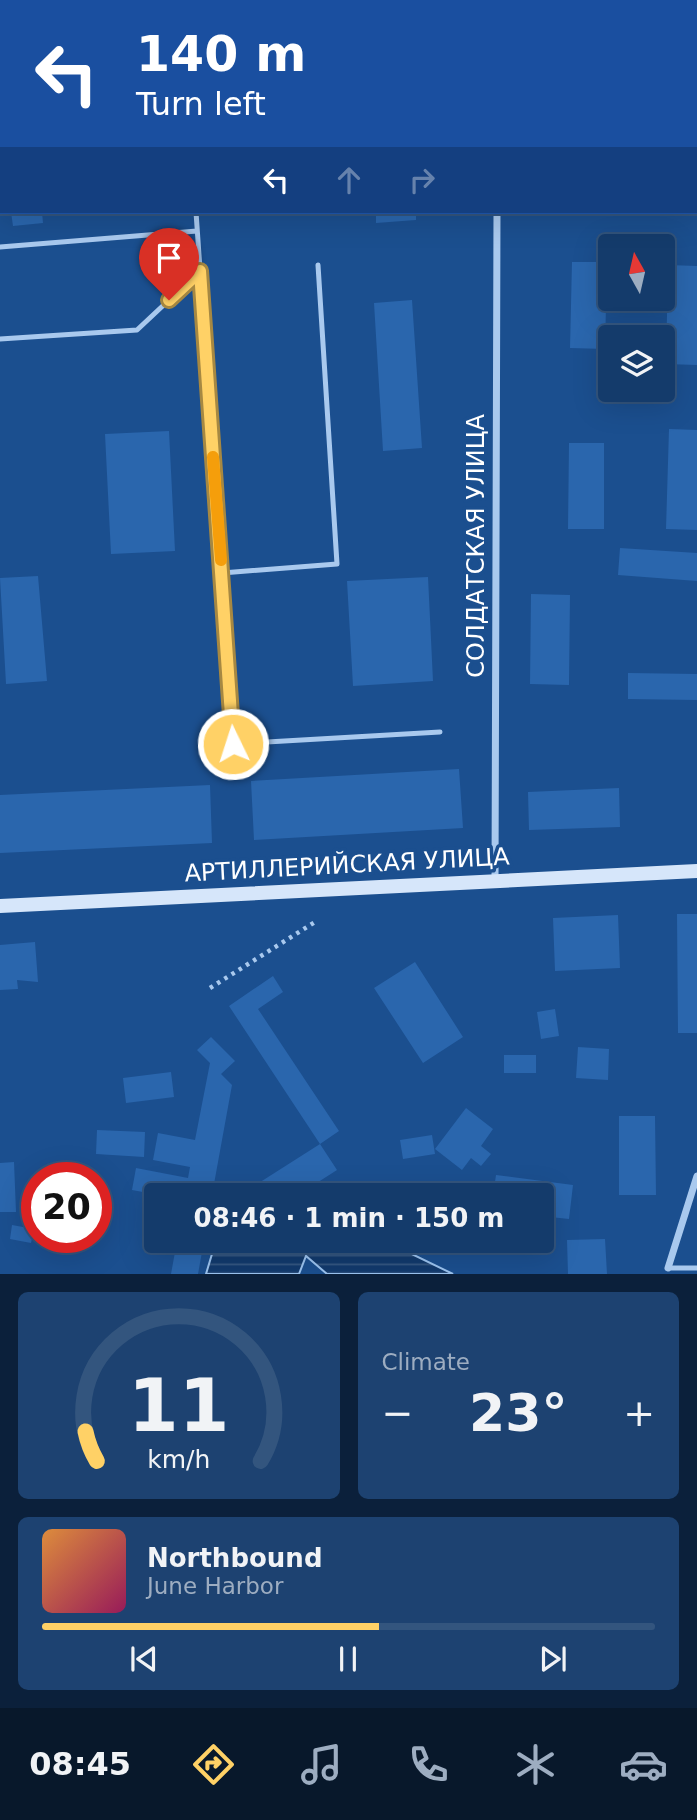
<!DOCTYPE html>
<html lang="en">
<head>
<meta charset="utf-8">
<style>
	:root { --surface:#143b6b; --page:#1d4271; --text:#f1f3f6; --muted:#9dadc1; --line:#33557e; --accent:#ffd166 }
	body { margin:0; font-family:"DejaVu Sans",sans-serif; background:var(--page); color:var(--text); height:100vh; display:flex; flex-direction:column; font-size:26px; white-space:nowrap }
	* { box-sizing:border-box; margin:0 }
	p { font-size:23px; color:var(--muted) }
	.icon { flex:none; width:38px; height:38px; fill:none; stroke:currentColor; stroke-width:2; stroke-linecap:round; stroke-linejoin:round }
	.map { position:relative; height:1274px; overflow:hidden }
	.side { display:flex; flex-direction:column; gap:18px; padding:18px; background:#0b203b; flex:1 }
	.side>* { flex:none }
	.hud { position:absolute; left:0px; top:0px; width:698px; height:214px; box-shadow:0 7px 28px #0002,0 0 0 2px var(--line); background:#1a4fa0; color:#fff; overflow:hidden }
	.needle { width:46px; rotate:352deg }
	.controls { position:absolute; left:598px; top:234px; display:grid; gap:14px }
	.controls a { display:grid; place-items:center; width:77px; height:77px; border-radius:7px; background:var(--surface); box-shadow:0 7px 28px #0002,0 0 0 2px var(--line); font-size:35px }
	.speed { position:absolute; left:21px; top:1162px; display:flex; gap:14px; font-size:35px; font-weight:700; text-align:center }
	.speed>* { display:grid; place-content:center; width:91px; height:91px; border-radius:50%; background:var(--surface); box-shadow:0 7px 28px #0002,0 0 0 2px var(--line); line-height:1 }
	.speed .limit { border:10px solid #d22; background:#fff; color:#111 }
	.pin { position:absolute; display:grid; place-items:center; width:60px; height:60px; color:#fff; margin:-72px -30px; border-radius:50% 50% 50% 0; rotate:-45deg; box-shadow:0 0 7px #0007 }
	.pin .icon { rotate:45deg }
	.me { position:absolute; width:77px; margin:-38px; rotate:356deg; stroke-linejoin:round; filter:drop-shadow(0 0 5px #0008) }
	.turn { display:flex; align-items:center; gap:24px; height:147px; padding:0 21px; font-size:32px }
	.turn .icon { width:91px; height:91px; stroke-width:2.5 }
	.turn b { display:block; font-size:49px; line-height:60px }
	.lanes { display:flex; align-items:center; height:66px; padding:0 21px; background:#0003; justify-content:center; gap:35px; direction:ltr }
	.lanes .off { opacity:.35 }
	.big { font-size:52px; font-weight:600; line-height:1.1 }
	.side .widget { flex:1; display:flex; flex-direction:column; justify-content:center; gap:10px; min-width:0; padding:0 24px; border-radius:10px; background:var(--page) }
	.side .dial { align-items:center; gap:0 }
	.dial svg { height:182px; overflow:visible; fill:none; stroke:var(--line); stroke-width:7; stroke-linecap:round; text-anchor:middle }
	.dial text { fill:var(--text); stroke:none }
	.song { display:flex; align-items:center; gap:21px }
	.cover { width:84px; height:84px; border-radius:10px; background:linear-gradient(135deg,hsl(30 70% 55%),hsl(330 70% 35%)) }
	.played { height:7px; border-radius:4px; background:linear-gradient(90deg,var(--accent) 55%,var(--line) 55%) }
	.keys { display:flex; justify-content:space-around; direction:ltr }
	.heat { display:flex; justify-content:space-between; align-items:center; font-size:38px; direction:ltr }
	.side .tiles { flex:1; display:grid; gap:18px; grid-template-columns:1fr 1fr }
	.widget:last-child { grid-column:span 2 }
	.trip { position:absolute; left:144px; top:1183px; width:410px; height:70px; border-radius:7px; background:var(--surface); box-shadow:0 7px 28px #0002,0 0 0 2px var(--line); font-weight:600; line-height:70px; text-align:center }
	.tab-bar { display:flex; height:112px; justify-content:space-around; align-items:center; background:#08182b; color:var(--muted) }
	.tab-bar .icon { width:49px; height:49px }
	.tab-bar .active { color:var(--accent) }
	.tab-bar b { font-size:32px; color:var(--text) }
	.map>svg:first-child { display:block }
</style>
</head>
<body>
<div class="map">
<svg width="697" height="1274" viewBox="0 0 697 1274">
	<defs>
		<pattern id="water-rules" width="6" height="5" patternUnits="userSpaceOnUse" patternTransform="scale(1.75)"><rect width="6" height="5" fill="#123a6d"/><path d="M0 2.5h6" fill="none" stroke="#365883"/></pattern>
	</defs>
	<rect width="100%" height="100%" fill="#1b4f8f"/>
	<path fill="url(#water-rules)" stroke="#9cc4f0" stroke-width="2" d="M222 1241H385L453 1274H327L306 1256 299 1274H206L215 1244Z"/>
	<path fill="#2a66ad" d="M11 212H42L43 223 13 226Z
		M376 212H416V220L376 223Z
		M572 262H607L605 349 570 348Z
		M668 265 697 266V365L666 364Z
		M412 300 422 448 383 451 374 303Z
		M669 429 697 430V530L666 529Z
		M169 431 175 551 111 554 105 434Z
		M569 443H604V529H568Z
		M620 548 697 553V581L618 575Z
		M38 576 47 681 6 684 0 578Z
		M428 577 433 681 353 686 347 581Z
		M531 594 570 595 569 685 530 684Z
		M628 673 697 674V700L628 699Z
		M459 769 463 828 254 840 251 781Z
		M210 785 212 843 0 853V795Z
		M619 788 620 827 529 830 528 792Z
		M677 914H697V1033H678Z
		M618 915 620 968 555 971 553 918Z
		M35 942 38 982 17 980 18 989 0 990V945Z
		M415 962 463 1037 423 1063 374 988Z
		M273 976 283 992 258 1009 339 1131 320 1144 229 1006Z
		M555 1009 559 1036 541 1039 537 1012Z
		M211 1037 235 1061 221 1074 232 1085 212 1195H159L132 1190 136 1168 188 1178 190 1167 153 1160 158 1133 195 1140 210 1063 197 1050Z
		M578 1047 609 1049 608 1080 576 1078Z
		M504 1055H536V1073H504Z
		M171 1072 174 1097 126 1103 123 1078Z
		M466 1108 493 1129 481 1146 491 1154 481 1166 471 1158 462 1170 435 1149Z
		M619 1116H655L656 1195H619Z
		M97 1130 145 1132 144 1157 96 1154Z
		M432 1135 435 1154 403 1159 400 1140Z
		M320 1144 337 1170 298 1195H240Z
		M14 1162 16 1212H0V1163Z
		M496 1175 573 1185 569 1219 541 1216V1195H493Z
		M12 1225 34 1229 31 1243 10 1239Z
		M605 1239 607 1274H568L567 1240Z
		M177 1241H204L198 1274H171Z"/>
	<g fill="none" stroke-linecap="round" stroke-linejoin="round">
		<path stroke="#a9c9ee" stroke-width="4.5" stroke-dasharray="3.5 5" stroke-linecap="butt" d="M210 988 315 922"/>
		<path stroke="#a9c9ee" stroke-width="5" d="M76 0V2
			M262 0V2
			M196 212 233 744 440 732
			M0 247 197 231
			M0 339 137 330 200 271
			M222 573 337 564 318 265
			M668 1268H697"/>
		<path stroke="#a9c9ee" stroke-width="7" d="M502 2V0
			M495 881 497 212
			M668 1268 697 1176"/>
		<path stroke="#d6e6fa" stroke-width="14" d="M0 906 697 871"/>
	</g>
	<g fill="none" stroke-linecap="round" stroke-linejoin="round">
		<defs>
			<path id="route" d="M169 300 200 271 233 744"/>
		</defs>
		<use href="#route" stroke="#a68842" stroke-width="18"/>
		<use href="#route" stroke="#ffd166" stroke-width="12"/>
		<path stroke="#f59e0b" stroke-width="12" d="M213 457 221 560"/>
	</g>
	<g text-anchor="middle" dominant-baseline="central" stroke-width="7" stroke-linejoin="round" paint-order="stroke">
		<g font-size="24" fill="#fff" stroke="#1b4f8f">
			<text transform="translate(476 546) rotate(-90)">СОЛДАТСКАЯ УЛИЦА</text>
			<text transform="translate(347 865) rotate(-3)">АРТИЛЛЕРИЙСКАЯ УЛИЦА</text>
		</g>
	</g>
</svg>
<div class="controls">
<a><svg class="needle" viewBox="-14 -14 28 28"><path d="M0-13l5 13h-10z" fill="#e53935"/><path d="M0 13l5-13h-10z" fill="#9dadc1"/></svg></a>
<a><svg class="icon" aria-label="layers" viewBox="0 0 24 24"><path d="M12 4l9 5-9 5-9-5zM3 14l9 5 9-5"/></svg></a>
</div>
<div class="speed"><div class="limit">20</div></div>
<div class="pin" style="left:169px;top:300px;background:#d93025"><svg class="icon" aria-label="arrive" viewBox="0 0 24 24"><path d="M6 21V4h12l-3 4 3 4H6"/></svg></div>
<svg class="me" style="left:233px;top:744px" viewBox="-20 -20 40 40"><circle r="17" fill="#ffd166" stroke="#fff" stroke-width="3"/><path d="M0-11L8 9 0 5-8 9z" fill="#fff"/></svg>
<div class="trip">08:46 · 1 min · 150 m</div>
<div class="hud">
<div class="turn"><svg class="icon" aria-label="left" viewBox="0 0 24 24"><path d="M17 20v-9H6M10 6l-5 5 5 5"/></svg><div><b>140 m</b>Turn left</div></div>
<div class="lanes"><svg class="icon" aria-label="left" viewBox="0 0 24 24"><path d="M17 20v-9H6M10 6l-5 5 5 5"/></svg><svg class="icon off" aria-label="ahead" viewBox="0 0 24 24"><path d="M12 20V5M6 11l6-6 6 6"/></svg><svg class="icon off" aria-label="right" viewBox="0 0 24 24"><path d="M7 20v-9h11M14 6l5 5-5 5"/></svg></div>
</div>
</div>
<section class="side">
<div class="tiles">
<div class="widget dial"><svg viewBox="0 0 100 80">
<path d="M14 69A42 42 0 1 1 86 69"/>
<path d="M14 69A42 42 0 0 1 9 56" stroke="#ffd166"/>
<text x="50" y="56" font-size="32" font-weight="700">11</text>
<text x="50" y="72" font-size="11">km/h</text>
</svg></div>
<div class="widget"><p>Climate</p>
<div class="heat"><a>−</a><b class="big">23°</b><a>+</a></div>
</div>
<div class="widget">
<div class="song"><i class="cover"></i><div><b>Northbound</b><p>June Harbor</p></div></div>
<div class="played"></div>
<div class="keys"><svg class="icon" aria-label="previous" viewBox="0 0 24 24"><path d="M18 5L8 12l10 7zM5 5v14"/></svg><svg class="icon" aria-label="pause" viewBox="0 0 24 24"><path d="M8 5v14M16 5v14"/></svg><svg class="icon" aria-label="next" viewBox="0 0 24 24"><path d="M6 5l10 7-10 7zM19 5v14"/></svg></div>
</div>
</div>
</section>
<nav class="tab-bar">
<b>08:45</b>
<svg class="icon active" aria-label="directions" viewBox="0 0 24 24"><path d="M12 3l9 9-9 9-9-9zM9 14v-3h6M13 9l2 2-2 2"/></svg>
<svg class="icon" aria-label="music" viewBox="0 0 24 24"><path d="M9 18V5l10-2v13"/><circle cx="6" cy="18" r="3"/><circle cx="16" cy="16" r="3"/></svg>
<svg class="icon" aria-label="phone" viewBox="0 0 24 24"><path d="M5 4h4l2 5-3 2q2 4 5 5l2-3 5 2v4C11 20 4 13 5 4z"/></svg>
<svg class="icon" aria-label="climate" viewBox="0 0 24 24"><path d="M12 3v18M4 7l16 10M4 17L20 7"/></svg>
<svg class="icon" aria-label="car" viewBox="0 0 24 24"><path d="M5 17H2v-5l4-1 3-4h7l3 4 3 1v5h-3M9 17h6M6 11h13"/><circle cx="7" cy="17" r="2"/><circle cx="17" cy="17" r="2"/></svg>
</nav>
</body>
</html>
